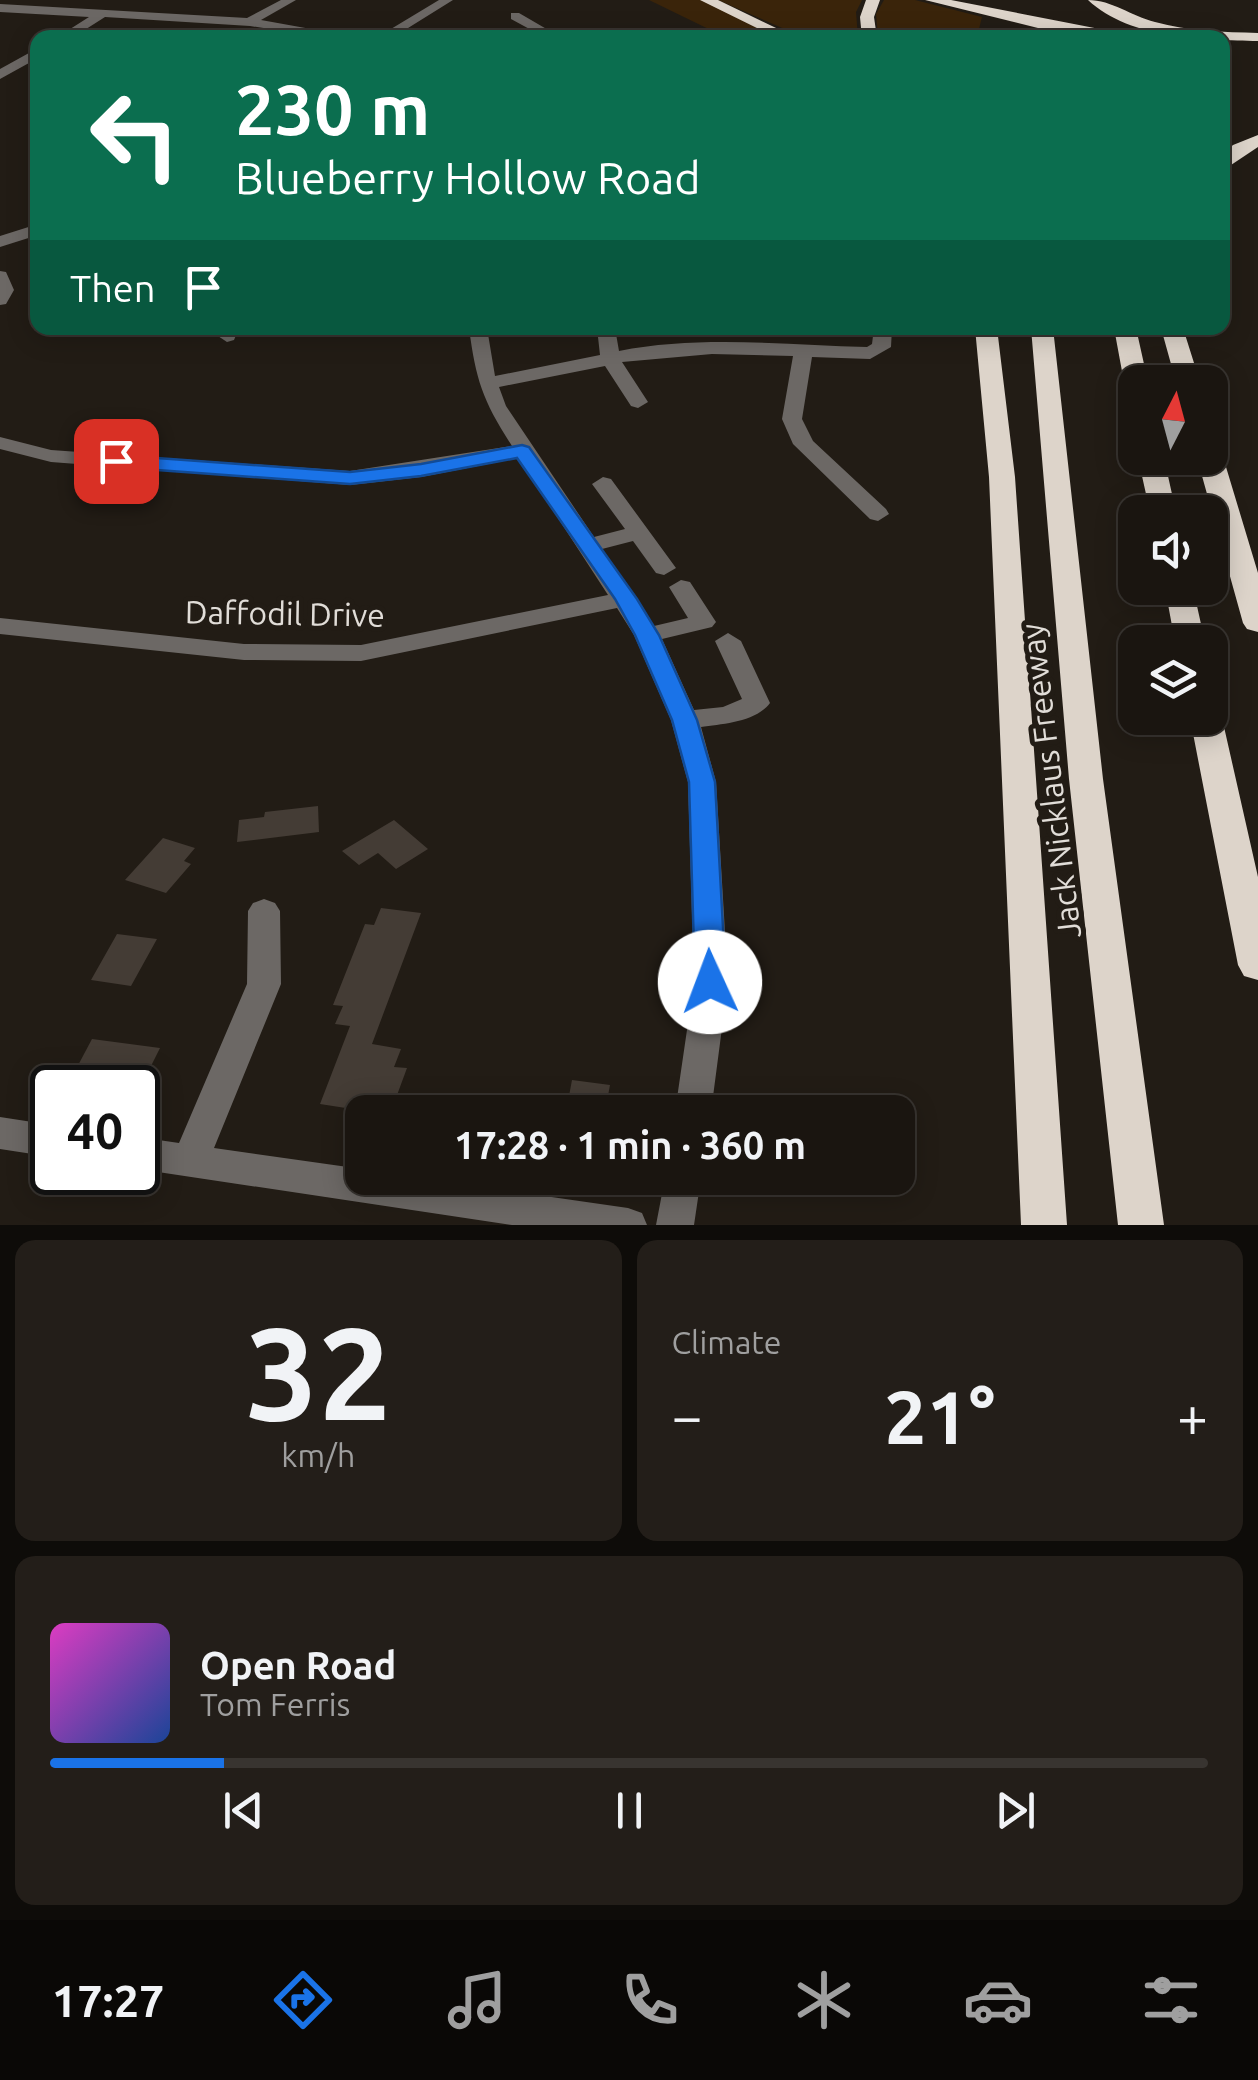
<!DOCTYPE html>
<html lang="en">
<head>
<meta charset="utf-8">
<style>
	:root { --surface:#1a1510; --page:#231e19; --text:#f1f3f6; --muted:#9f9f9f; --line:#383430; --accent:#1a73e8 }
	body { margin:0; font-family:Ubuntu,sans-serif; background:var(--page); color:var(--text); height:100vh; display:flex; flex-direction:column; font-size:38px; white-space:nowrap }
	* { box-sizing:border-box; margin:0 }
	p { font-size:32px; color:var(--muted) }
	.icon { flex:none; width:55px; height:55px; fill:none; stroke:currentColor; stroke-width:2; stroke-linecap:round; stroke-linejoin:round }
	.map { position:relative; height:1225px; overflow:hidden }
	.details { display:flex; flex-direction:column; gap:15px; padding:15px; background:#0e0c09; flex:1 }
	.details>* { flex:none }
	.top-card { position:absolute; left:30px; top:30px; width:1200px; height:305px; border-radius:20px; box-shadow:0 5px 25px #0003,0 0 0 2px var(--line); background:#0b6e4f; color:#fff; overflow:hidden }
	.needle { width:65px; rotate:6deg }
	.buttons { position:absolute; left:1118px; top:365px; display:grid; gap:20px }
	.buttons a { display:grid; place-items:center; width:110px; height:110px; border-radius:20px; background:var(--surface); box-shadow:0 5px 25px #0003,0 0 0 2px var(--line); font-size:50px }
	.speed { position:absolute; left:30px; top:1065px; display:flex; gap:20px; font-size:50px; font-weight:700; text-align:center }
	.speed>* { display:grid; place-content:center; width:130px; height:130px; border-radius:50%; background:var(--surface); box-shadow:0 5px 25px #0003,0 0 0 2px var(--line); line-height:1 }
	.speed .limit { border:5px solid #111; border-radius:15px; background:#fff; color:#111 }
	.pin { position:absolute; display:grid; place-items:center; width:85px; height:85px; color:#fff; margin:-42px; border-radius:20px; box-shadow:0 5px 15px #0006 }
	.me { position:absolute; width:110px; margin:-55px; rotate:358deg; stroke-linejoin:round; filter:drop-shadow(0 0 8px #0008) }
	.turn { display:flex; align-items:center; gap:35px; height:210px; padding:0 40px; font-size:45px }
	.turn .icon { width:130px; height:130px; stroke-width:2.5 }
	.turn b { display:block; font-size:70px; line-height:85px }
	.then { display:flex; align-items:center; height:95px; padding:0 40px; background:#0003; gap:20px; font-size:38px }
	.big { font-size:75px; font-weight:700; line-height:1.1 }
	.details .widget { flex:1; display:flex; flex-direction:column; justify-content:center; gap:15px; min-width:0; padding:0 35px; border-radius:20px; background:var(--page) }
	.details .dial { align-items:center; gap:0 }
	.dial b { font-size:130px; line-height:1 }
	.song { display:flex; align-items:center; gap:30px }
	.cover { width:120px; height:120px; border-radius:15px; background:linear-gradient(135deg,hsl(310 70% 55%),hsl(220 70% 35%)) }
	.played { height:10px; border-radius:5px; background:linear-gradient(90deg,var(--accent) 15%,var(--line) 15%) }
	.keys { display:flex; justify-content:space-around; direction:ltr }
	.heat { display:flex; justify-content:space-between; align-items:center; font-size:55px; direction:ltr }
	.details .tiles { flex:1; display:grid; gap:15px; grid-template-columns:1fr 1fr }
	.widget:last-child { grid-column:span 2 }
	.trip { position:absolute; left:345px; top:1095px; width:570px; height:100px; border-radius:20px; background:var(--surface); box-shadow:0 5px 25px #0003,0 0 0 2px var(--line); font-weight:700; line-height:100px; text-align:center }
	.tab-bar { display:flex; height:160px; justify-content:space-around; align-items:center; background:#0a0806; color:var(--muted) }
	.tab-bar .icon { width:70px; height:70px }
	.tab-bar .selected { color:var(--accent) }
	.tab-bar b { font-size:45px; color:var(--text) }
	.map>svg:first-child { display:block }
</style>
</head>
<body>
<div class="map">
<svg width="1258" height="1225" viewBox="0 0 1258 1225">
	<rect width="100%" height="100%" fill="#221c15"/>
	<path fill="#3a240a" d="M649 0H701L785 37H725Z
		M718 0H862L856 12 858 37H803Z
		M884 0H915L982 17 977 37H878L876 14Z"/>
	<path fill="#443c35" d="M318 806 319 832 237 842 239 820 264 817 265 812Z
		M394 820 428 849 396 869 378 853 359 865 342 851Z
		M163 838 195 848 184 861 191 864 166 893 125 880Z
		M381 908 421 913 372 1044 401 1049 394 1067 407 1068 393 1106 369 1103 365 1111 320 1104 350 1026 335 1024 343 1006 333 1005 365 924 374 925Z
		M117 934 157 939 131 986 91 980Z
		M92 1039 160 1048 144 1080 75 1071Z
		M572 1080 610 1085 605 1112H566Z"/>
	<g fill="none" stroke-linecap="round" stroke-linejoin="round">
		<path fill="#6c6865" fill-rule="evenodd" d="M281 0H296L261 20 361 38H327L250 26 105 17 72 38H56L89 17 0 12V4L247 18Z
			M439 0H453L392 38H376Z
			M511 13H519L562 38H546L511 19Z
			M38 48V58L0 79V69Z
			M38 224V235L0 247V236Z
			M0 271 6 272 14 290 6 304 0 305Z
			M221 328H239L234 340 227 342 218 336Z
			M469 328H487L495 376 600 355 597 328H615L619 351C700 335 785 345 867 347L872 344 874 328H892L891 347 870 359 812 357 802 419 813 441 886 509 889 514 878 521 870 519 793 444 782 419 793 356 712 354 622 362 648 402 638 408 631 406 605 366 499 387 506 406 594 537 625 529 592 484 603 477 611 479 676 568 664 575 656 573 633 541 602 549 654 626 688 618 669 587 681 580 690 582 716 622 712 627 662 639 694 710 723 707 742 699 715 641 728 633 741 641 770 703C756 722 723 724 701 727L716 782 728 982 711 1112H675L694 982 688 782 671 720 634 635 617 608 361 661 244 660 0 634V618L244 644 361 645 608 595 519 458 421 477 350 485 51 462 0 449V437L51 450 350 471 512 446C483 401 476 381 469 328Z
			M264 899 275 903 280 911 281 984 214 1148 362 1169V1178H419L628 1208 642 1213 647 1225H512L138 1169V1137L179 1143 247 984 248 911 253 903Z
			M0 1117 52 1125V1157L0 1149Z
			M665 1178H701L694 1225H656Z"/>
		<path fill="#ddd4ca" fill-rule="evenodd" d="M700 0H718L797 38H777Z
			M866 0H880L874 17 877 38H862L860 17Z
			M925 0H951L1146 38H1103L1038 28Z
			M1088 0C1112 0 1131 16 1155 22 1188 31 1224 32 1258 33V41C1206 40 1131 40 1088 0Z
			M1258 135V147L1222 171V155L1233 145Z
			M975 328H997L1015 477 1067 1225H1021L989 477Z
			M1031 328H1053L1103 779 1164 1225H1118L1069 779Z
			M1114 328H1136L1148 382H1135V389L1124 382Z
			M1161 328H1183L1200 382H1176Z
			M1210 449 1223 457 1258 573V632L1247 629 1243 623 1197 458H1210Z
			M1138 458H1164L1176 512H1150Z
			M1165 588H1193L1205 642H1175Z
			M1210 709 1218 711 1222 718 1258 877V980L1244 976 1238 965 1190 718H1210Z"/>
	</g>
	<path fill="#1a73e8" stroke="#114b97" stroke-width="2.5" d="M522 445 529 447 637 599 659 635 697 720 715 782 726 982 721 991 710 994 700 991 695 982 689 782 672 720 635 635 615 599 517 458 421 476 350 484 116 467 106 461 116 455 350 472 421 464Z"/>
	<g text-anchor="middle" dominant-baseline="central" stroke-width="10" stroke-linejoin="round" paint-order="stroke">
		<g font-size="32" fill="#e1ddd8" stroke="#221c15">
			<text transform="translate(285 613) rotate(1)">Daffodil Drive</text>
			<text transform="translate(1050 781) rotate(-97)">Jack Nicklaus Freeway</text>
		</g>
	</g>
</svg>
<div class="buttons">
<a><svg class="needle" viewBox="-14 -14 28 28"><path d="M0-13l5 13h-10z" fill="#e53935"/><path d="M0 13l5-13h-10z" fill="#9f9f9f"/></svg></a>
<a><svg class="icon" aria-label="sound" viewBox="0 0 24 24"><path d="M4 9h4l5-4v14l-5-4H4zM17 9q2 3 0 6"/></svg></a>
<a><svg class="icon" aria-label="layers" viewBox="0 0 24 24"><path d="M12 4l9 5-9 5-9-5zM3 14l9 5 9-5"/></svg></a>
</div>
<div class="speed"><div class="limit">40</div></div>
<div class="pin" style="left:116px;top:461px;background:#d93025"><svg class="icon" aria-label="arrive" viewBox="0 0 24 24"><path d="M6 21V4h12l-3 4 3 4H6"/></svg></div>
<svg class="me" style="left:710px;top:982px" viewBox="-20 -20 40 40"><circle r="19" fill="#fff"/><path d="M0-13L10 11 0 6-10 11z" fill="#1a73e8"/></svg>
<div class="trip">17:28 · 1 min · 360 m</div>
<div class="top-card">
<div class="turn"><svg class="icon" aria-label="left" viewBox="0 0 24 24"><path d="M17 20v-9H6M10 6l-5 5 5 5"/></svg><div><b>230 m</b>Blueberry Hollow Road</div></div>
<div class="then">Then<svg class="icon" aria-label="arrive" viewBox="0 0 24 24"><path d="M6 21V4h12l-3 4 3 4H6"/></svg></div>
</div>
</div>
<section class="details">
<div class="tiles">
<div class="widget dial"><b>32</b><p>km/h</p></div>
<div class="widget"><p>Climate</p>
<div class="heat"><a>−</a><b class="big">21°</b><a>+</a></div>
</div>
<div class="widget">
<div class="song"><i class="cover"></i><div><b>Open Road</b><p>Tom Ferris</p></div></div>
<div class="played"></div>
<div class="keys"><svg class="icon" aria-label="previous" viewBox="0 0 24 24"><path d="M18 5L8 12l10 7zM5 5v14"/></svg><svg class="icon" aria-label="pause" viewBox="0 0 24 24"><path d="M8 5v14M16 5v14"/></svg><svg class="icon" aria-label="next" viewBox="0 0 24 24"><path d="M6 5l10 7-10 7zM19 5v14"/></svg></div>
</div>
</div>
</section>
<nav class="tab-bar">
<b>17:27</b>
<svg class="icon selected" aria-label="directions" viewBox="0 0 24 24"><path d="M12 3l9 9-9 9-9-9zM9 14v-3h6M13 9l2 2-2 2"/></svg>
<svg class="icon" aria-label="music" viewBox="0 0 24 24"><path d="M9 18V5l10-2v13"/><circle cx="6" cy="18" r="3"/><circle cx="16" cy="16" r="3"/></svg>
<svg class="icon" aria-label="phone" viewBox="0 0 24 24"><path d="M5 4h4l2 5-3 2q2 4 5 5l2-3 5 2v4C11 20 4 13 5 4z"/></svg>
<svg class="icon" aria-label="climate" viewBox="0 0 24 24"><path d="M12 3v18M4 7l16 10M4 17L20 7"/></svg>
<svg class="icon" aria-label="car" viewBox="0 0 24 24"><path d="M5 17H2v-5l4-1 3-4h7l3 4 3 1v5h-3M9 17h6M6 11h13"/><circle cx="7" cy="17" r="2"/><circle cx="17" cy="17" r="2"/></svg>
<svg class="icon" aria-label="filters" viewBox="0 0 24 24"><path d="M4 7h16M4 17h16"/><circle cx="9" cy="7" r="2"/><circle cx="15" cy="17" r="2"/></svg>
</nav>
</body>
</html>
